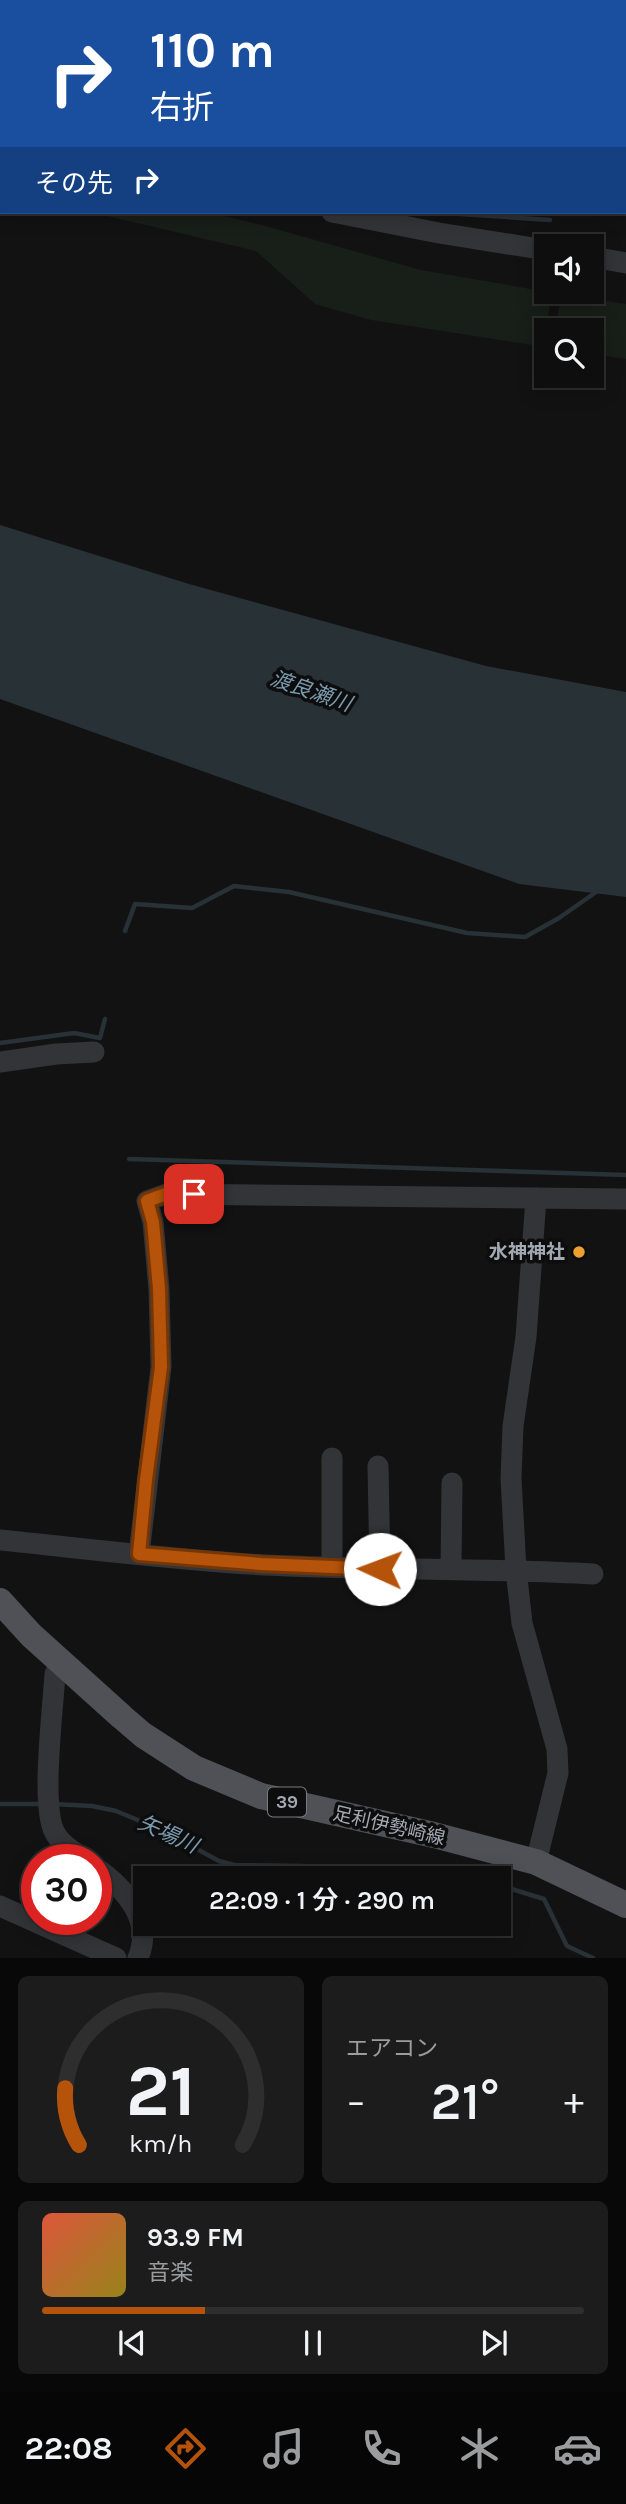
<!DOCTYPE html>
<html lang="ja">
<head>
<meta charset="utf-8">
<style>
	:root { --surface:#0e0e0e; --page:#1c1c1c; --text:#f1f3f6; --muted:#9b9c9e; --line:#2e2e2e; --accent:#b45309 }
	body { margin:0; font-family:Karla,"Noto Sans JP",sans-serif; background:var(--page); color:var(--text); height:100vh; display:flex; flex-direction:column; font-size:26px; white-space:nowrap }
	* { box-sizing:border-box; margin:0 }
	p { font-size:23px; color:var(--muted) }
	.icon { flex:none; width:38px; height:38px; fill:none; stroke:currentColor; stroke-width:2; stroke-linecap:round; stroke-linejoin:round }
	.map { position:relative; height:1958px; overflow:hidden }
	.drawer { display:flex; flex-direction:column; gap:18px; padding:18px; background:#080808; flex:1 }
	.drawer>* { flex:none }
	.top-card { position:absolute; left:0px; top:0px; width:626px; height:214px; box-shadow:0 4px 18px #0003,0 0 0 2px var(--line); background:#1a4fa0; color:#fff; overflow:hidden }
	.tools { position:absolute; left:534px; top:234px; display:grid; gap:14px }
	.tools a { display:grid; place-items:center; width:70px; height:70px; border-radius:0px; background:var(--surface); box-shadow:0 4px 18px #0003,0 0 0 2px var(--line); font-size:35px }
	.speed { position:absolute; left:21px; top:1844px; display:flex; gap:14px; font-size:35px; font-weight:700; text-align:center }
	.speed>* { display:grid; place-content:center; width:91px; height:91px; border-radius:50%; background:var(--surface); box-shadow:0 4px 18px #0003,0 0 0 2px var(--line); line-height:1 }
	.speed .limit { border:10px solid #d22; background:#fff; color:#111 }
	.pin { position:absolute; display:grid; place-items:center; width:60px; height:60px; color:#fff; margin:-30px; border-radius:14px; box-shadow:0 4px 10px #0006 }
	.me { position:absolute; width:77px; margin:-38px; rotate:272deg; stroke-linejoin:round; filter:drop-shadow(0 0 5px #0008) }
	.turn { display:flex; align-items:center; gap:24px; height:147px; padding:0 35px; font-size:32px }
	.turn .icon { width:91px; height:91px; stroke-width:2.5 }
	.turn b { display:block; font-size:49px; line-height:60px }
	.then { display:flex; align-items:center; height:66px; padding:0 35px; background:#0003; gap:14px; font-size:26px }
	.big { font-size:52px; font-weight:600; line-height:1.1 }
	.drawer .tile { flex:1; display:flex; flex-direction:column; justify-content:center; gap:10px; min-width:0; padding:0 24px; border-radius:10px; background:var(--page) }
	.drawer .dial { align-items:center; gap:0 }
	.dial svg { height:182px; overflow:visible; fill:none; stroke:var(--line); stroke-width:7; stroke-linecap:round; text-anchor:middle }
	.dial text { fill:var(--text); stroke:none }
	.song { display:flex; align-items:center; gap:21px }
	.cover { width:84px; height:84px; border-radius:10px; background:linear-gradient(135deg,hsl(10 70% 55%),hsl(50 70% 35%)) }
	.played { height:7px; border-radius:4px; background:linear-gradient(90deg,var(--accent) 30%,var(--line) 30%) }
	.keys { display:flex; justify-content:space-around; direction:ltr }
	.heat { display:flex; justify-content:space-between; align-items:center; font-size:38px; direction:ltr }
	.drawer .tiles { flex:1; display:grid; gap:18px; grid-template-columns:1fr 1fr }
	.tile:last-child { grid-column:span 2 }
	.trip { position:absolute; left:133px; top:1866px; width:378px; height:70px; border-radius:0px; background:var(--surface); box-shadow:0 4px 18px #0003,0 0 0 2px var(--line); font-weight:600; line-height:70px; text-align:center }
	.tab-bar { display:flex; height:112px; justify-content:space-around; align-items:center; background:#060606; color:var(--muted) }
	.tab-bar .icon { width:49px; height:49px }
	.tab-bar .selected { color:var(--accent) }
	.tab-bar b { font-size:32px; color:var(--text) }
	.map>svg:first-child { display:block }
</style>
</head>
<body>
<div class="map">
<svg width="626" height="1958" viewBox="0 0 626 1958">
	<rect width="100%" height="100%" fill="#121213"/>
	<path fill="#181e18" d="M90 212H206L262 225 421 270 549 292 552 295 548 316 557 318 561 296 563 294 626 304V359L592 354V331H546V347L371 320 315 304 256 251Z"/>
	<path fill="#283136" d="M0 525 189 584 486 666 626 692V897L519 884 0 699Z"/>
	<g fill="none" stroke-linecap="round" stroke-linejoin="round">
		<path stroke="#283136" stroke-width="4.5" d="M0 119H2
			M431 212 550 220
			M125 931 135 904 192 908 234 886 289 892 467 933 525 937 559 918 599 890
			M0 1043 74 1033 100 1038 105 1019
			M129 1159 626 1175
			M0 1804H41
			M53 1804 92 1806 116 1811 162 1830 219 1861 234 1865 302 1866 375 1878
			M499 1885 544 1899 567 1946 593 1958"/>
		<path stroke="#333438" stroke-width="21" d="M330 2 331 0
			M0 133H2
			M625 147H626
			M332 212 439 233 546 250
			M592 257 626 263
			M0 1062 56 1054 94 1052
			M536 1198 526 1337 513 1426 511 1478 516 1570 522 1623 557 1749 558 1773 536 1862
			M378 1466 380 1569
			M0 1540C88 1549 176 1560 264 1565 374 1570 484 1568 593 1574
			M139 1554 161 1367 159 1289 153 1222 147 1201 166 1194 626 1199
			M332 1567V1458
			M451 1569 452 1483
			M62 1663 55 1674C53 1708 41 1804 54 1831 60 1844 74 1852 86 1860
			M96 1868C125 1888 154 1921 138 1958
			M0 1906 116 1958"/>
		<path stroke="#4f5157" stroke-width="26" d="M0 1601 31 1635 122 1717 143 1735 194 1768 261 1796 434 1835 536 1862 626 1905"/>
	</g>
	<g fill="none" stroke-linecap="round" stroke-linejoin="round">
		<defs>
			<path id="route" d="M194 1194H166L147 1201 153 1222 159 1289 161 1367 146 1480 139 1554 261 1564 380 1569"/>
		</defs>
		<use href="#route" stroke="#753606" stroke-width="18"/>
		<use href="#route" stroke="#b45309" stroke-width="12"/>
	</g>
	<circle fill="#eda030" stroke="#0d0d0e" stroke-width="2.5" cx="579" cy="1252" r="7"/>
	<g text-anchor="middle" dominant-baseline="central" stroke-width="7" stroke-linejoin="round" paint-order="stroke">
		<rect fill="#0d0d0e" stroke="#767a82" stroke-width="2" x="268" y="1787.5" width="38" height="29" rx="5"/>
		<g font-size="18" font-weight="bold" fill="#a3a9b3">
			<text x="287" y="1802">39</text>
		</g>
		<g font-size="19" font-weight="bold" fill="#a3a9b3" stroke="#0d0d0e" text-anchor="end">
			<text x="565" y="1252">水神神社</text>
		</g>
		<g font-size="19" fill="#a3a9b3" stroke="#0d0d0e">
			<text transform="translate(389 1826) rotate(13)">足利伊勢崎線</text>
		</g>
		<g font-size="21" font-style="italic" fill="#7a9aae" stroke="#0d0d0e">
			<text transform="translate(311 691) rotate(19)">渡良瀬川</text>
			<text transform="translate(168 1834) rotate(24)">矢場川</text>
		</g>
	</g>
</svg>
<div class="tools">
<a><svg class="icon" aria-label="sound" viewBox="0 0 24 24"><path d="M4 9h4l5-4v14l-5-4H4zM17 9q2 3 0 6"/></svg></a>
<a><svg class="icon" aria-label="search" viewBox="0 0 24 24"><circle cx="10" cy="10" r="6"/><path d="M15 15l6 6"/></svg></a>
</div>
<div class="speed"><div class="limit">30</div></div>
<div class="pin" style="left:194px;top:1194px;background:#d93025"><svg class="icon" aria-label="arrive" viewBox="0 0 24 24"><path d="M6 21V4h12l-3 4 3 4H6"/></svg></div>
<svg class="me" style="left:380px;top:1569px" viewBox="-20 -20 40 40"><circle r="19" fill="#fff"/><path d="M0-13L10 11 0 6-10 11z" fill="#b45309"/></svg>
<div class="trip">22:09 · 1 分 · 290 m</div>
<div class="top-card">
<div class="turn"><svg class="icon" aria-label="right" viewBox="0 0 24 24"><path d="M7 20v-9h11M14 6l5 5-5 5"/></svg><div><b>110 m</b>右折</div></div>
<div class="then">その先<svg class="icon" aria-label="right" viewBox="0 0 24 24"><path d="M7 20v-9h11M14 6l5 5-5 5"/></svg></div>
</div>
</div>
<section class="drawer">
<div class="tiles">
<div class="tile dial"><svg viewBox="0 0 100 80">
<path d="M14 69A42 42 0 1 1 86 69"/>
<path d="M14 69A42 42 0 0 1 8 44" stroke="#b45309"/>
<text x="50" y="56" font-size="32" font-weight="700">21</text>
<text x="50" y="72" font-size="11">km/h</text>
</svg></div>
<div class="tile"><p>エアコン</p>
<div class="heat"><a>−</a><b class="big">21°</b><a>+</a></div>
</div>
<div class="tile">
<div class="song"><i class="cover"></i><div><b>93.9 FM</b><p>音楽</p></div></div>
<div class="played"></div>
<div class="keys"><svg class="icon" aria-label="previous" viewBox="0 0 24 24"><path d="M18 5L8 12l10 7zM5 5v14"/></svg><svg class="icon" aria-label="pause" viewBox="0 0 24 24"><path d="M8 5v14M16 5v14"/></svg><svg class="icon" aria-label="next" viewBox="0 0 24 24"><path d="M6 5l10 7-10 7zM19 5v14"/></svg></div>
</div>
</div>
</section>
<nav class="tab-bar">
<b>22:08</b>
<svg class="icon selected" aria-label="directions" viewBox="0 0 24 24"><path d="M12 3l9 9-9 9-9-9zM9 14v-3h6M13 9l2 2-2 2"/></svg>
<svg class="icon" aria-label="music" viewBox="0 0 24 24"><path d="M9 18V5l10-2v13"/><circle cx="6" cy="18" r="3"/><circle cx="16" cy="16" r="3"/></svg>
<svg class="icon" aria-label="phone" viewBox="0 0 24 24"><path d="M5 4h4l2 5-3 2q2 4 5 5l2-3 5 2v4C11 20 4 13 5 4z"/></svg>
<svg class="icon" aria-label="climate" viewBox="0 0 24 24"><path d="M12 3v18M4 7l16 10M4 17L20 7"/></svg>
<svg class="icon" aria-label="car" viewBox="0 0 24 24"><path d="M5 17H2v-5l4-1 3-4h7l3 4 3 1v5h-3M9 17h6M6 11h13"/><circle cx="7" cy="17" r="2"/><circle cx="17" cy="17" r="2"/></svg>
</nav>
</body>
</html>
